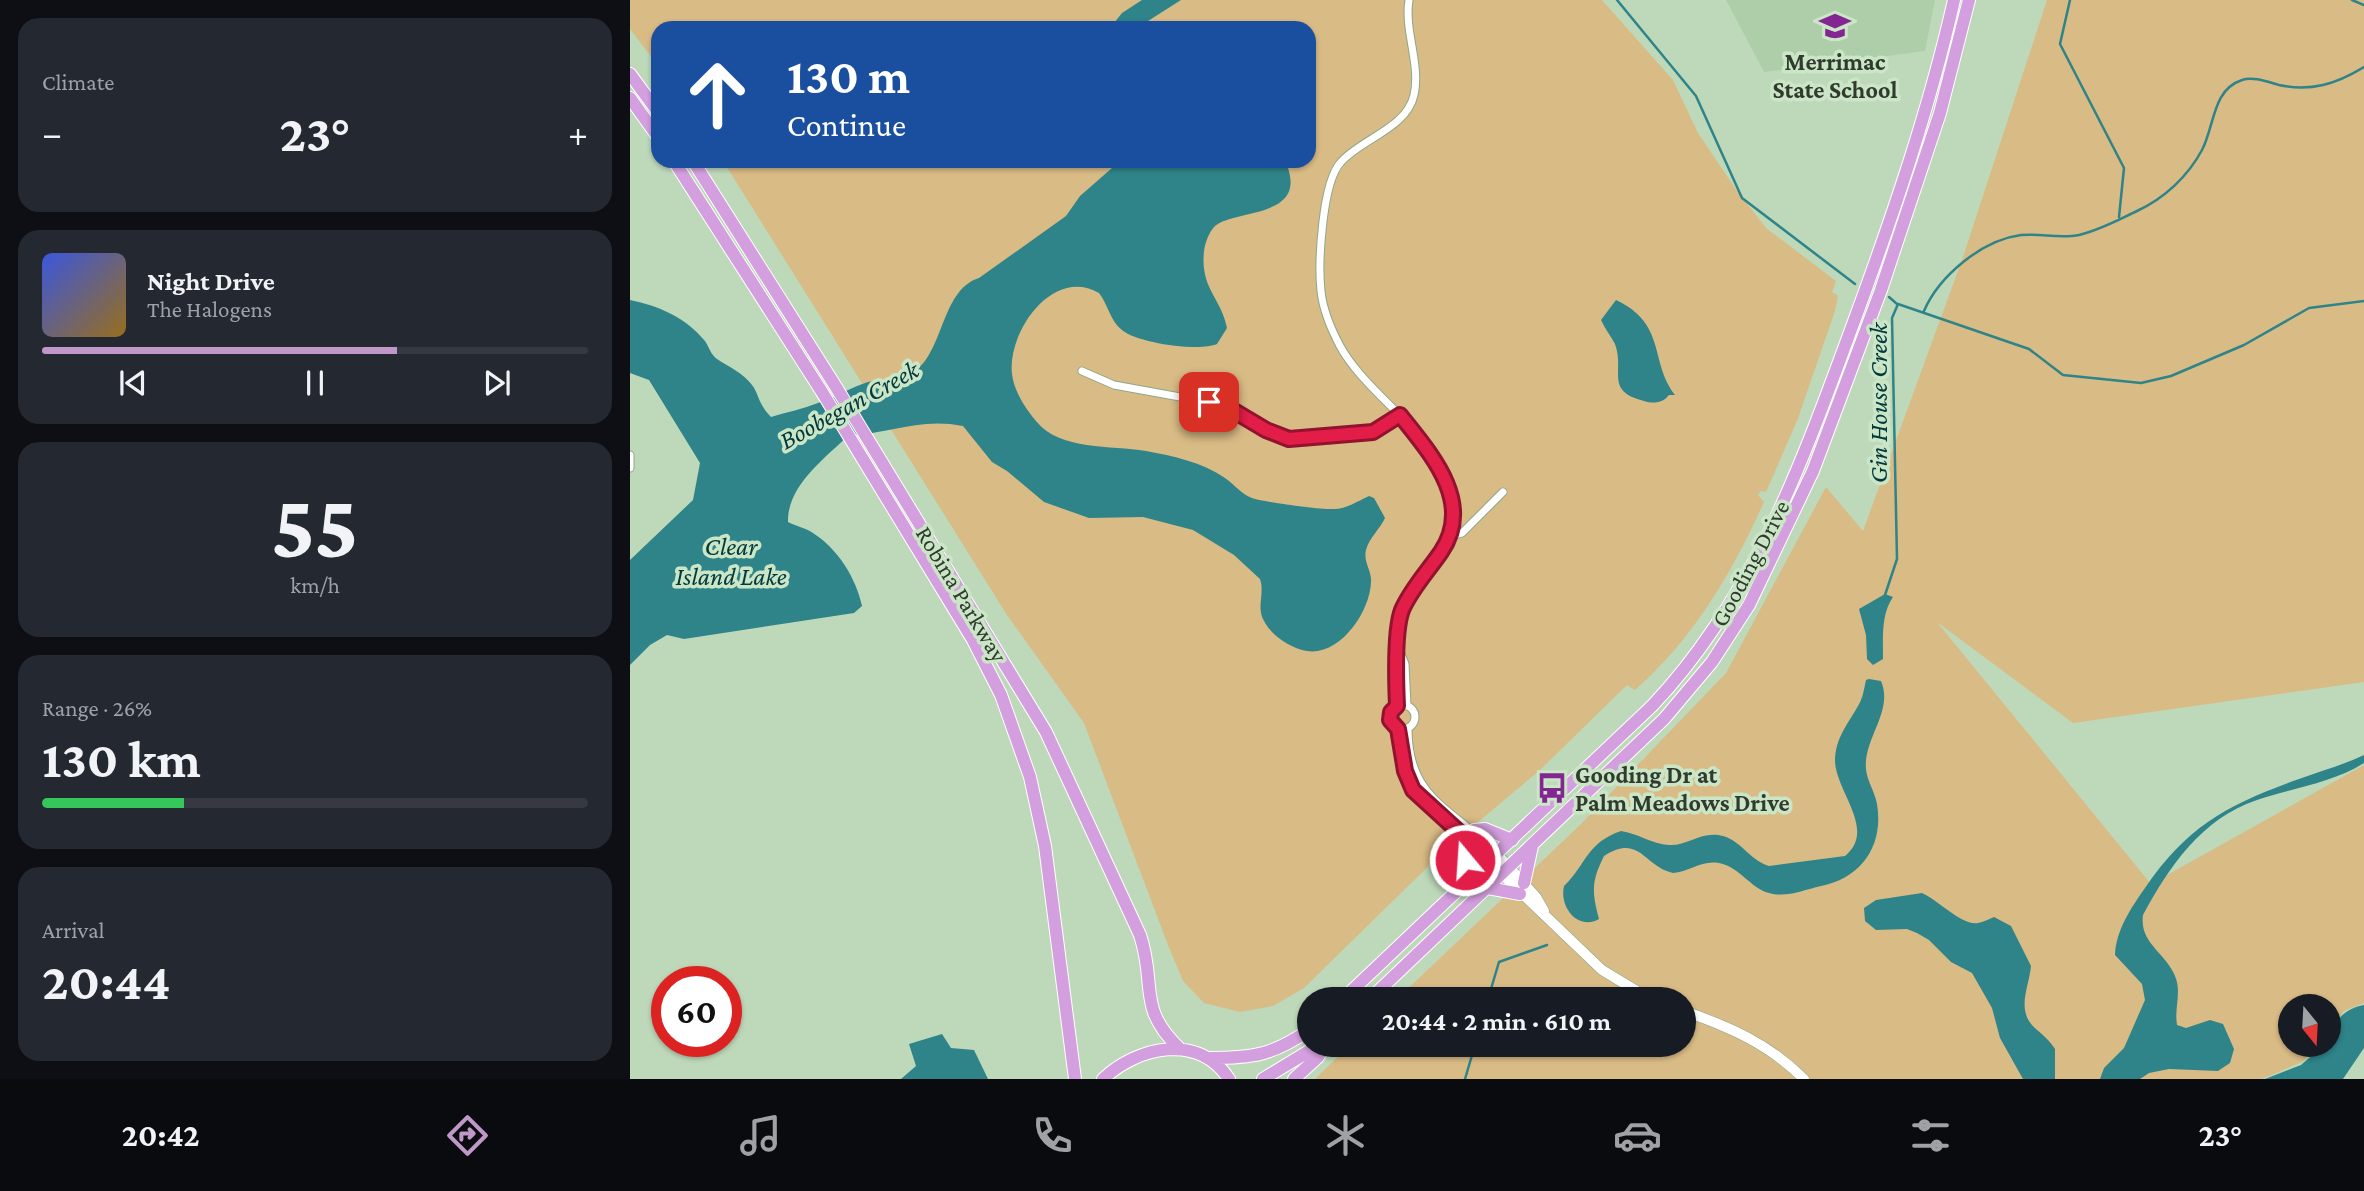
<!DOCTYPE html>
<html lang="en">
<head>
<meta charset="utf-8">
<style>
	:root { --surface:#171b24; --page:#242831; --text:#f1f3f6; --muted:#9ea1a6; --line:#363941; --accent:#c097c9 }
	body { margin:0; font-family:"Crimson Pro",serif; background:var(--page); color:var(--text); height:100vh; display:flex; flex-direction:column; font-size:26px; white-space:nowrap }
	* { box-sizing:border-box; margin:0 }
	p { font-size:23px; color:var(--muted) }
	.icon { flex:none; width:38px; height:38px; fill:none; stroke:currentColor; stroke-width:2; stroke-linecap:round; stroke-linejoin:round }
	.map { position:relative; flex:1; overflow:hidden }
	.panel { display:flex; flex-direction:column; gap:18px; padding:18px; background:#0d0f14; width:630px }
	.panel>* { flex:none }
	.banner { position:absolute; left:21px; top:21px; width:665px; height:147px; border-radius:21px; box-shadow:0 2px 5px #0004; background:#1a4fa0; color:#fff; overflow:hidden }
	.needle { width:46px; rotate:162deg }
	.controls { position:absolute; left:1648px; top:994px; display:grid; gap:14px }
	.controls a { display:grid; place-items:center; width:63px; height:63px; border-radius:50%; background:var(--surface); box-shadow:0 2px 5px #0004; font-size:35px }
	.speed { position:absolute; left:21px; top:966px; display:flex; gap:14px; font-size:35px; font-weight:700; text-align:center }
	.speed>* { display:grid; place-content:center; width:91px; height:91px; border-radius:50%; background:var(--surface); box-shadow:0 2px 5px #0004; line-height:1 }
	.speed .limit { border:10px solid #d22; background:#fff; color:#111 }
	.pin { position:absolute; display:grid; place-items:center; width:60px; height:60px; color:#fff; margin:-30px; border-radius:14px; box-shadow:0 4px 10px #0006 }
	.me { position:absolute; width:77px; margin:-38px; rotate:342deg; stroke-linejoin:round; filter:drop-shadow(0 0 5px #0008) }
	.turn { display:flex; align-items:center; gap:24px; height:147px; padding:0 21px; font-size:32px }
	.turn .icon { width:91px; height:91px; stroke-width:2.5 }
	.turn b { display:block; font-size:49px; line-height:60px }
	.big { font-size:52px; font-weight:700; line-height:1.1 }
	.panel .widget { flex:1; display:flex; flex-direction:column; justify-content:center; gap:10px; min-width:0; padding:0 24px; border-radius:21px; background:var(--page) }
	.panel .dial { align-items:center; gap:0 }
	.dial b { font-size:91px; line-height:1 }
	.song { display:flex; align-items:center; gap:21px }
	.cover { width:84px; height:84px; border-radius:10px; background:linear-gradient(135deg,hsl(230 70% 55%),hsl(40 70% 35%)) }
	.played { height:7px; border-radius:4px; background:linear-gradient(90deg,var(--accent) 65%,var(--line) 65%) }
	.keys { display:flex; justify-content:space-around; direction:ltr }
	.heat { display:flex; justify-content:space-between; align-items:center; font-size:38px; direction:ltr }
	.charge { height:10px; border-radius:5px; background:linear-gradient(90deg,#34c759 26%,var(--line) 0) }
	.trip { position:absolute; left:667px; top:987px; width:399px; height:70px; border-radius:35px; background:var(--surface); box-shadow:0 2px 5px #0004; font-weight:700; line-height:70px; text-align:center }
	.tabs { display:flex; height:112px; justify-content:space-around; align-items:center; background:#090b0e; color:var(--muted) }
	.tabs .icon { width:49px; height:49px }
	.tabs .current { color:var(--accent) }
	.tabs b { font-size:32px; color:var(--text) }
	main { display:flex; flex:1; min-height:0 }
	.map>svg:first-child { display:block }
</style>
</head>
<body>
<main>
<section class="panel">
<div class="widget"><p>Climate</p>
<div class="heat"><a>−</a><b class="big">23°</b><a>+</a></div>
</div>
<div class="widget">
<div class="song"><i class="cover"></i><div><b>Night Drive</b><p>The Halogens</p></div></div>
<div class="played"></div>
<div class="keys"><svg class="icon" aria-label="previous" viewBox="0 0 24 24"><path d="M18 5L8 12l10 7zM5 5v14"/></svg><svg class="icon" aria-label="pause" viewBox="0 0 24 24"><path d="M8 5v14M16 5v14"/></svg><svg class="icon" aria-label="next" viewBox="0 0 24 24"><path d="M6 5l10 7-10 7zM19 5v14"/></svg></div>
</div>
<div class="widget dial"><b>55</b><p>km/h</p></div>
<div class="widget"><p>Range · 26%</p><b class="big">130 km</b><div class="charge"></div></div>
<div class="widget"><p>Arrival</p><b class="big">20:44</b></div>
</section>
<div class="map">
<svg width="1734" height="1079" viewBox="0 0 1734 1079">
	<rect width="100%" height="100%" fill="#bed9ba"/>
	<path fill="#aecea9" d="M1096 0H1305L1295 51 1134 72Z"/>
	<path fill="#d9bb85" d="M0 0H972L1043 80 1068 133 1105 188 1136 228 1206 281 1202 292 1208 296 1205 311 1167 421 1136 492 1131 491 1128 495 1134 502C1102 573 1064 638 1005 690L997 685 910 770 816 849 674 988 643 1006 610 1012 574 1003 553 981 538 945 454 723 377 615 93 161H679V28H28L26 63 0 29Z
		M1417 0H1734V682L1443 723 1307 622 1521 884 1734 765V1003L1714 1011 1699 1030V1006H1661V1045H1691L1672 1062 1632 1079H685L720 1045H1054V999H767L950 825 1096 673 1196 487 1233 531 1333 257Z"/>
	<path fill="#2e8489" d="M512 0H551L507 28H480L492 13Z
		M490 161H655C682 219 604 209 585 226 579 232 575 243 574 251 570 289 591 297 597 328L587 344C569 352 507 343 492 330 480 321 478 304 469 293 423 266 377 332 382 374 384 391 395 408 406 421 430 451 481 445 516 451 543 456 572 462 595 478 605 485 613 496 625 499 636 502 693 510 704 509 716 509 728 501 739 496L744 498 755 518C750 529 739 538 736 550 733 562 742 571 741 582 740 612 710 656 677 651 660 648 642 636 634 621 626 608 635 593 630 579L604 555 563 530 513 517 459 518 414 502 377 471 362 462 333 426C290 417 260 434 219 435 195 458 157 486 158 522 166 526 176 528 183 533 208 549 226 578 232 606L224 613 54 639 37 635 20 645 0 665V560L63 500 70 463 19 380 0 373V300C29 306 55 317 75 341 79 347 81 355 87 359 99 367 113 373 122 385 130 396 127 402 141 417 157 412 173 409 188 403 205 398 221 387 238 382 253 378 270 386 288 369 314 346 313 289 349 278L436 216 450 196Z
		M986 300C1037 324 1019 361 1045 395H1039C1033 403 1024 404 1014 401 974 391 995 371 985 344 981 336 975 329 971 320Z
		M1255 594 1263 597C1251 614 1253 638 1253 659L1243 665 1237 659 1236 635 1229 609Z
		M1239 679 1251 681C1264 711 1233 739 1236 769 1237 781 1245 792 1247 804 1254 846 1231 878 1191 886 1173 890 1157 898 1139 893 1120 888 1110 867 1089 863 1071 860 1059 872 1043 873 1014 867 1010 833 974 856 961 882 962 892 969 919 948 931 929 907 934 886 957 864 956 843 991 831 1007 833 1022 844 1039 845 1058 846 1072 830 1093 836 1111 841 1120 860 1139 866L1215 856C1247 830 1206 792 1205 761 1205 738 1218 724 1228 706 1233 698 1234 689 1236 680Z
		M1734 755V763C1702 783 1663 788 1627 800 1572 818 1539 867 1513 915 1509 943 1536 953 1545 976 1552 992 1544 1008 1547 1025L1556 1028 1580 1020 1593 1024 1604 1049 1600 1063 1588 1071 1539 1069 1519 1073 1510 1079H1470L1474 1068 1494 1048 1515 1000 1512 984 1485 955C1486 930 1501 908 1515 888 1558 825 1599 804 1669 779 1691 771 1713 765 1734 755Z
		M1292 893C1308 900 1332 926 1348 923 1353 922 1359 919 1364 917L1381 926 1401 966C1399 988 1385 1011 1406 1029 1414 1036 1419 1040 1425 1049V1079H1393L1370 1038 1362 1008 1342 973 1321 962 1299 940 1287 933 1277 929 1246 930 1235 921 1234 908 1246 900Z
		M1734 1005V1048L1713 1079H1635L1671 1065 1694 1045H1699C1699 1025 1714 1008 1734 1005Z
		M312 1034 321 1048 344 1050 358 1079H271L286 1066 279 1044Z"/>
	<g fill="none" stroke-linecap="round" stroke-linejoin="round">
		<path stroke="#2e8489" stroke-width="2.5" d="M987 0 1066 96 1112 198 1225 284
			M1440 0 1430 44 1494 168 1489 217
			M1722 0 1734 5
			M1259 297 1267 304
			M1294 311C1309 276 1352 240 1391 235 1410 233 1430 239 1449 235 1470 230 1488 220 1507 211 1535 198 1558 176 1572 150 1585 125 1582 90 1612 80 1623 76 1638 82 1649 85 1681 92 1706 84 1734 67
			M1255 595 1267 559 1262 318 1268 304 1399 349 1433 375 1511 383 1541 376 1614 345 1679 308 1734 301
			M858 999 869 962 917 945
			M835 1079 845 1045"/>
		<defs>
			<path id="minor" d="M452 371 484 385 594 405 636 430 659 439 743 432 770 415
				M0 455V468
				M820 536 832 533 873 492
				M769 649 775 664 777 706
				M761 717a12 12 0 1 1 24 0a12 12 0 1 1-24 0Z
				M767 706C766 682 764 633 772 611 786 572 827 550 823 504 817 440 738 398 710 346 701 329 693 311 691 291 688 263 692 182 711 162 731 139 777 128 784 95 791 65 774 31 779 0
				M768 729C775 805 810 811 858 861
				M778 729C778 801 824 808 867 854"/>
			<path id="tertiary" d="M867 854 906 897 914 911
				M859 862 972 970 1020 999
				M1054 1011C1100 1027 1139 1044 1174 1079"/>
			<path id="primary" d="M0 74 28 112
				M0 98 28 137
				M44 161 192 392 343 640 371 695 400 777 415 846 445 1079
				M63 161 206 387 416 732 510 935C527 986 506 1007 550 1049
				M844 830 855 829 882 840
				M829 832 835 860 833 886
				M894 883 902 846
				M858 888 890 894
				M713 999 1022 706C1125 597 1172 462 1223 324 1262 218 1299 110 1324 0
				M740 999 1034 719 1082 662 1119 605 1183 471 1251 290 1310 113 1339 0
				M580 1058C623 1058 643 1055 679 1030
				M473 1079C508 1046 569 1033 599 1079
				M633 1079 689 1045
				M664 1079 688 1057 695 1045"/>
		</defs>
		<use href="#minor" stroke="#8da789" stroke-width="9"/>
		<use href="#tertiary" stroke="#8da789" stroke-width="11"/>
		<use href="#primary" stroke="#fff" stroke-width="14"/>
		<use href="#minor" stroke="#fff" stroke-width="7"/>
		<use href="#tertiary" stroke="#fff" stroke-width="10"/>
		<use href="#primary" stroke="#d49fde" stroke-width="12"/>
	</g>
	<g fill="none" stroke-linecap="round" stroke-linejoin="round">
		<defs>
			<path id="route" d="M579 402 594 405 636 430 659 439 743 432 770 415C800 453 845 502 811 552 798 571 781 589 772 610 764 631 766 683 767 706L761 712 760 720 768 729 775 771 783 790 829 832 835 860"/>
		</defs>
		<use href="#route" stroke="#92132f" stroke-width="18"/>
		<use href="#route" stroke="#e11d48" stroke-width="12"/>
	</g>
	<defs>
		<symbol id="school-bare" viewBox="-9 -9 18 18"><path d="M0-5L7-2L0 1L-7-2ZM-4 1L0 2.5L4 1V4Q0 6-4 4Z" fill="#832692" stroke="#cbe6c7" stroke-width="2.5" paint-order="stroke"/></symbol>
		<symbol id="bus-bare" viewBox="-9 -9 18 18"><path d="M-5-6H5V4H4V6H2V4H-2V6H-4V4H-5ZM-3.5-4V0h7V-4ZM-3.5 1.2v1.5H-2V1.2ZM2 1.2v1.5H3.5V1.2Z" fill="#832692" stroke="#cbe6c7" stroke-width="2.5" paint-order="stroke"/></symbol>
	</defs>
	<g fill-rule="evenodd">
		<use href="#school-bare" x="1183" y="4" width="44" height="44"/>
		<use href="#bus-bare" x="900" y="766" width="44" height="44"/>
	</g>
	<g text-anchor="middle" dominant-baseline="central" stroke-width="7" stroke-linejoin="round" paint-order="stroke">
		<g font-size="24" font-weight="bold" fill="#303b2e" stroke="#cbe6c7">
			<text x="1205" y="61">Merrimac<tspan x="1205" dy="28">State School</tspan></text>
			<text x="945" y="774" text-anchor="start">Gooding Dr at<tspan x="945" dy="28">Palm Meadows Drive</tspan></text>
		</g>
		<g font-size="24" fill="#303b2e" stroke="#cbe6c7">
			<text transform="translate(1120 563) rotate(-62)">Gooding Drive</text>
			<text transform="translate(332 594) rotate(59)">Robina Parkway</text>
		</g>
		<g font-size="26" font-style="italic" fill="#02393c" stroke="#cbe6c7">
			<text transform="translate(1248 403) rotate(-90)">Gin House Creek</text>
			<text transform="translate(219 405) rotate(-29)">Boobegan Creek</text>
			<text x="101" y="546">Clear<tspan x="101" dy="30">Island Lake</tspan></text>
		</g>
	</g>
</svg>
<div class="controls">
<a><svg class="needle" viewBox="-14 -14 28 28"><path d="M0-13l5 13h-10z" fill="#e53935"/><path d="M0 13l5-13h-10z" fill="#9ea1a6"/></svg></a>
</div>
<div class="speed"><div class="limit">60</div></div>
<div class="pin" style="left:579px;top:402px;background:#d93025"><svg class="icon" aria-label="arrive" viewBox="0 0 24 24"><path d="M6 21V4h12l-3 4 3 4H6"/></svg></div>
<svg class="me" style="left:835px;top:860px" viewBox="-20 -20 40 40"><circle r="17" fill="#e11d48" stroke="#fff" stroke-width="3"/><path d="M0-11L8 9 0 5-8 9z" fill="#fff"/></svg>
<div class="trip">20:44 · 2 min · 610 m</div>
<div class="banner">
<div class="turn"><svg class="icon" aria-label="ahead" viewBox="0 0 24 24"><path d="M12 20V5M6 11l6-6 6 6"/></svg><div><b>130 m</b>Continue</div></div>
</div>
</div>
</main>
<nav class="tabs">
<b>20:42</b>
<svg class="icon current" aria-label="directions" viewBox="0 0 24 24"><path d="M12 3l9 9-9 9-9-9zM9 14v-3h6M13 9l2 2-2 2"/></svg>
<svg class="icon" aria-label="music" viewBox="0 0 24 24"><path d="M9 18V5l10-2v13"/><circle cx="6" cy="18" r="3"/><circle cx="16" cy="16" r="3"/></svg>
<svg class="icon" aria-label="phone" viewBox="0 0 24 24"><path d="M5 4h4l2 5-3 2q2 4 5 5l2-3 5 2v4C11 20 4 13 5 4z"/></svg>
<svg class="icon" aria-label="climate" viewBox="0 0 24 24"><path d="M12 3v18M4 7l16 10M4 17L20 7"/></svg>
<svg class="icon" aria-label="car" viewBox="0 0 24 24"><path d="M5 17H2v-5l4-1 3-4h7l3 4 3 1v5h-3M9 17h6M6 11h13"/><circle cx="7" cy="17" r="2"/><circle cx="17" cy="17" r="2"/></svg>
<svg class="icon" aria-label="filters" viewBox="0 0 24 24"><path d="M4 7h16M4 17h16"/><circle cx="9" cy="7" r="2"/><circle cx="15" cy="17" r="2"/></svg>
<b>23°</b>
</nav>
</body>
</html>
